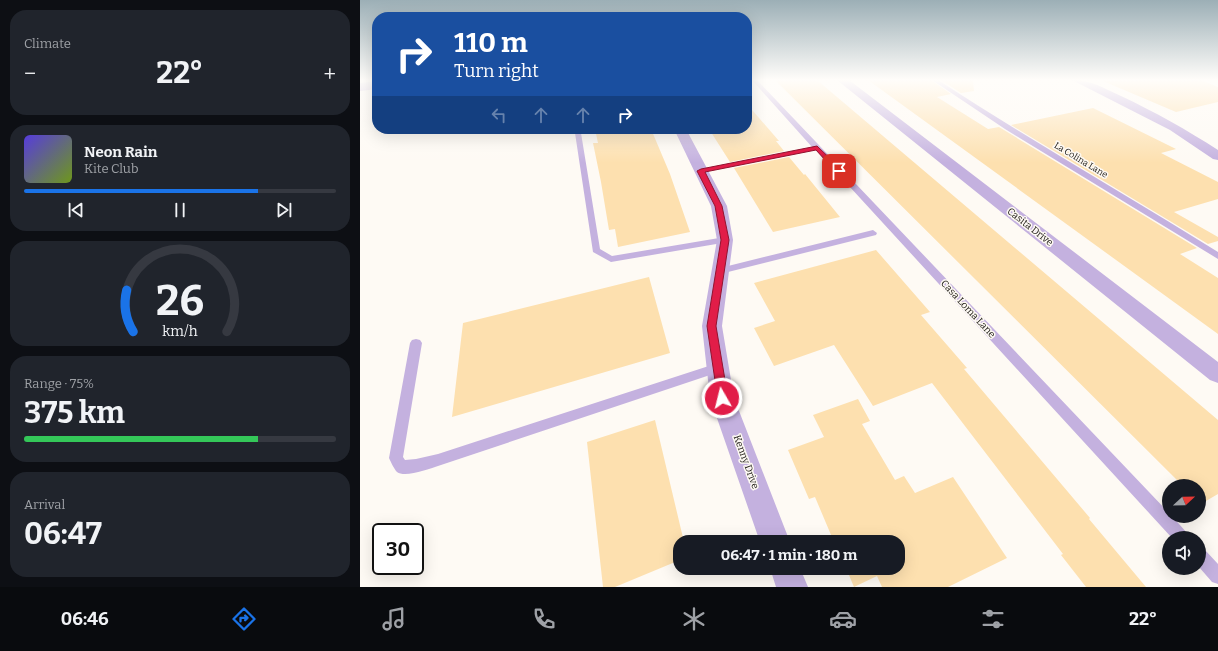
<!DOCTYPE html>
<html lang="en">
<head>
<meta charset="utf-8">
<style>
	:root { --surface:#171b24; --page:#20242c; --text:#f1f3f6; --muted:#9ea1a6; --line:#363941; --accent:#1a73e8 }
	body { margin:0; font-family:Bitter,serif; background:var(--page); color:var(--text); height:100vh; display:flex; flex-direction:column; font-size:15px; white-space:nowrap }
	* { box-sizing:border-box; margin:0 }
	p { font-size:13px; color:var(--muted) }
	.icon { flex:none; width:22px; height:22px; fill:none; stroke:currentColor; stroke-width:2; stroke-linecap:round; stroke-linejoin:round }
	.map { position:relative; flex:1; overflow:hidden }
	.sheet { display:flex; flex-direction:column; gap:10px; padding:10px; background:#0d0f14; width:360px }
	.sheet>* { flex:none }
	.hud { position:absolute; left:12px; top:12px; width:380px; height:122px; border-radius:16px; box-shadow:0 4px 16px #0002; background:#1a4fa0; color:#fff; overflow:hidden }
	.needle { width:26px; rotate:68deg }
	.fabs { position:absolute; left:802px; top:479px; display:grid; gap:8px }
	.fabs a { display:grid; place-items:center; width:44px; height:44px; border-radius:50%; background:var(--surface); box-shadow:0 4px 16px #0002; font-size:20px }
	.speed { position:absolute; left:12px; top:523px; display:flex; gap:8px; font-size:20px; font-weight:700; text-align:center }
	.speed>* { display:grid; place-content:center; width:52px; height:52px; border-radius:50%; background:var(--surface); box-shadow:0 4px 16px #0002; line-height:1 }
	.speed .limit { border:2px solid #111; border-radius:6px; background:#fff; color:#111 }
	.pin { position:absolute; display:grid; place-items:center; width:34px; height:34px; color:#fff; margin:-17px; border-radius:8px; box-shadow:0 2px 6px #0006 }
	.me { position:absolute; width:44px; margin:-22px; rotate:352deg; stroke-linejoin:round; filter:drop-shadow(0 0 3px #0008) }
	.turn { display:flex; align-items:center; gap:14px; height:84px; padding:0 16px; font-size:18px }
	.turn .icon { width:52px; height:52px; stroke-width:2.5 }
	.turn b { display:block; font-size:28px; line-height:34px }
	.lanes { display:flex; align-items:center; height:38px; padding:0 16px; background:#0003; justify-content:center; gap:20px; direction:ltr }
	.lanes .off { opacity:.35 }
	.big { font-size:30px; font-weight:700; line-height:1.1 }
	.sheet .widget { flex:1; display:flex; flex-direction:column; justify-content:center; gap:6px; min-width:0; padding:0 14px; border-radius:16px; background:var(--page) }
	.sheet .dial { align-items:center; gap:0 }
	.dial svg { height:104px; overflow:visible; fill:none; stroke:var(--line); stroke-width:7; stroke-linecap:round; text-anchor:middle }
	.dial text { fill:var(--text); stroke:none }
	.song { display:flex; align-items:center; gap:12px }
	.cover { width:48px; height:48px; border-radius:6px; background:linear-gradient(135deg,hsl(250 70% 55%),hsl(80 70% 35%)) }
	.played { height:4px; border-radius:2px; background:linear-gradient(90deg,var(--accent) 75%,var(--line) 75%) }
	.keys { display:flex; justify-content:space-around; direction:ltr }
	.heat { display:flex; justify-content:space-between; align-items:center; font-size:22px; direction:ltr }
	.charge { height:6px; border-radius:3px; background:linear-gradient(90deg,#34c759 75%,var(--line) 0) }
	.trip { position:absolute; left:313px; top:535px; width:232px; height:40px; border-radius:16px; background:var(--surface); box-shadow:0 4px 16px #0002; font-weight:700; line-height:40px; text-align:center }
	.dock { display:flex; height:64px; justify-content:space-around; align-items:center; background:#090b0e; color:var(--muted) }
	.dock .icon { width:28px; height:28px }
	.dock .active { color:var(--accent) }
	.dock b { font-size:18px; color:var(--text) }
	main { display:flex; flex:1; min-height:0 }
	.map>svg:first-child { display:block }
</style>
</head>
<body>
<main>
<section class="sheet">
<div class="widget"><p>Climate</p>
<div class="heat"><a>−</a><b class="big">22°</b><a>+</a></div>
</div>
<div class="widget">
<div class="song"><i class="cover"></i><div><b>Neon Rain</b><p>Kite Club</p></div></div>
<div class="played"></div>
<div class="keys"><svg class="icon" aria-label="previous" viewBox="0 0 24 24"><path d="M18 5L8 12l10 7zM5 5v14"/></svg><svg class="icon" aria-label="pause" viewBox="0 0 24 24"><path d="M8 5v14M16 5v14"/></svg><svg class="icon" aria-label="next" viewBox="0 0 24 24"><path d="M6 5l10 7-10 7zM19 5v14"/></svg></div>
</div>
<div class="widget dial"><svg viewBox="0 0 100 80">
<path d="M14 69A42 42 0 1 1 86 69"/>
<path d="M14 69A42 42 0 0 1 9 37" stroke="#1a73e8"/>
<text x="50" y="56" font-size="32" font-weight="700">26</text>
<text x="50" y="72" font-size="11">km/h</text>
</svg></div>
<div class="widget"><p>Range · 75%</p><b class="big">375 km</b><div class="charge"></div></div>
<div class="widget"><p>Arrival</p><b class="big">06:47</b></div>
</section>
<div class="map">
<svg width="858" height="587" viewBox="0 0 858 587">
	<rect width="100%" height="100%" fill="#fefaf4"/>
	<path fill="#fde0af" d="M415 80H457L858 420V494L839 505V486H823Z
		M508 80H571L591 94 577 97 628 129 639 127 837 248 820 254 858 278V334Z
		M581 80H613L614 91 601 93Z
		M841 80 858 87V102L816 112 743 81Z
		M387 104 419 141H416L424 151 370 162 349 129H387Z
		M733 108 816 149 801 153 858 182V199L814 212 858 237V241L848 244 651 125Z
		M235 129H291L310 174 330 232 258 247 255 229 249 230 241 182 233 143H238Z
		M429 157 444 175 445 174 480 217 413 232 374 168Z
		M516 250 570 312 561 315 607 368 604 369 730 518 729 519 786 587H726L701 555 703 554 572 383 513 406 474 345 414 366 394 328 415 321 394 283Z
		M289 277 310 353 92 417 103 323Z
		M498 399 510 421 502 424 535 480 544 476 555 493 593 477 647 558 588 587H522L517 576 494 587 486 568H538V542H474L455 497 449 499 428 450 464 437 453 415Z
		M295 420 324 542H320V560L255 587H243L227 442Z"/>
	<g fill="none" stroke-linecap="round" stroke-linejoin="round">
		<path fill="#c4b1df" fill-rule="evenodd" d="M392 80H397L809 513V516H812L827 533 830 538H812L456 150 338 173V169H341L452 147Z
			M572 80H578C670 140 765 194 858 252V259L645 129Z
			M387 89 390 91 391 97 387 98Z
			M216 129H222L221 133 240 249 252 256 365 237 369 240 368 242 251 262 233 252 215 133Z
			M513 230 517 233 516 235 360 274 355 271 360 268Z
			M56 339 60 340 62 343 43 457 45 460 56 459 78 454 358 363 362 365 364 368 362 371 78 466C69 469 45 478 37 472 34 469 31 462 29 458L50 343 52 340Z
			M839 548 845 550 858 564V584L852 582 839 567Z"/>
		<path fill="#c4b1df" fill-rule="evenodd" d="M477 80H489L858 362V383L850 380Z
			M712 80C732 80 743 88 761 96 795 112 827 130 858 150V160L853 159 810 130Z
			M314 129H326L367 206 373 240 362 326 374 398 430 542H400L350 398 342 326 357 240 351 206Z
			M410 568H440L448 587H416Z"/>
		<path fill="#c4b1df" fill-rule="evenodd" d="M17 81V89L0 91V83Z"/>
	</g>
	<linearGradient id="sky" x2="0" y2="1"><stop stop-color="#9cafb6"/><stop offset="0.49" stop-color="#fffdfa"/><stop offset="1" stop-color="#fffdfa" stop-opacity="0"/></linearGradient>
	<rect width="858" height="163" fill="url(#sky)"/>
	<path fill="#e11d48" stroke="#92132f" d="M457 146 481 169V172H476L456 150 345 172 362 206 369 240 356 326 368 398 366 401 362 403 358 401 347 326 361 240 355 206 337 171 341 169Z"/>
	<g text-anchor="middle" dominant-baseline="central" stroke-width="3" stroke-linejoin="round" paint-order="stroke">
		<g font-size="9" fill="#1e1b16" stroke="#fefaf4">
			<text transform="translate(721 160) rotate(31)">La Colina Lane</text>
		</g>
		<g font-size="10" fill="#1e1b16" stroke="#fefaf4">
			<text transform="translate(670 227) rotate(38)">Casita Drive</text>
			<text transform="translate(608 309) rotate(47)">Casa Loma Lane</text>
			<text transform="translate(386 462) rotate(70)">Kenny Drive</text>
		</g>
	</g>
</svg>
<div class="fabs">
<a><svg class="needle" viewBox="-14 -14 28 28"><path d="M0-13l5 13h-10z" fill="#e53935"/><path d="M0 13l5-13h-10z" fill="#9ea1a6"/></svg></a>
<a><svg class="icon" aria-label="sound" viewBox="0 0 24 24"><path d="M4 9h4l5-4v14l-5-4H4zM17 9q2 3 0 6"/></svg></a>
</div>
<div class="speed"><div class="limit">30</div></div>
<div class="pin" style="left:479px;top:171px;background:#d93025"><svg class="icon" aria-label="arrive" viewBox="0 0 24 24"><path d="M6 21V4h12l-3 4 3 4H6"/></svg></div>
<svg class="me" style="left:362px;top:398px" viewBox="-20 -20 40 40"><circle r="17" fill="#e11d48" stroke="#fff" stroke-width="3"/><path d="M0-11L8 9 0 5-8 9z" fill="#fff"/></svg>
<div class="trip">06:47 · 1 min · 180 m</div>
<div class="hud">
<div class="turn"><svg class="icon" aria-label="right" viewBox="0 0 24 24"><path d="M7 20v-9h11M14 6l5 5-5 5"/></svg><div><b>110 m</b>Turn right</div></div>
<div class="lanes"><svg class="icon off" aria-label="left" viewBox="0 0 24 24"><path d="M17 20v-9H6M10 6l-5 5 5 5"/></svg><svg class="icon off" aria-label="ahead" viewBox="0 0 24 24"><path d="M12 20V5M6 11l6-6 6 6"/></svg><svg class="icon off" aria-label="ahead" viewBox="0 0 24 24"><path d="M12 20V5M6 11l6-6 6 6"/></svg><svg class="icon" aria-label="right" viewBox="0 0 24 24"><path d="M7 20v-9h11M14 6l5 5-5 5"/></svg></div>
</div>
</div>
</main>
<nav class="dock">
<b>06:46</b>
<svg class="icon active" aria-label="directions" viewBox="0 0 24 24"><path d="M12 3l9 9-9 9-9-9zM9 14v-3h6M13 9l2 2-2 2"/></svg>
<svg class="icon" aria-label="music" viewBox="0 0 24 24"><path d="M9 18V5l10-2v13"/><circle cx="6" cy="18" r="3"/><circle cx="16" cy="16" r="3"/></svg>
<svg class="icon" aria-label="phone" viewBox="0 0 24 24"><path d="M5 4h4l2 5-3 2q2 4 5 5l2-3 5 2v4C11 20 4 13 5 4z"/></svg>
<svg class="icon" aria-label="climate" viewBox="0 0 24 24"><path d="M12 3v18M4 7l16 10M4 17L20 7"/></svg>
<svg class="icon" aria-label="car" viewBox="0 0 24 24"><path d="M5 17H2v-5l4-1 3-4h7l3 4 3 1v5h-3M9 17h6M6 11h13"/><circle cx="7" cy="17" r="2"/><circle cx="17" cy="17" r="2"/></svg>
<svg class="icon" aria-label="filters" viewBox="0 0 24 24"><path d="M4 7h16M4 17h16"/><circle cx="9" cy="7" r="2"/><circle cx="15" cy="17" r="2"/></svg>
<b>22°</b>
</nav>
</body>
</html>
